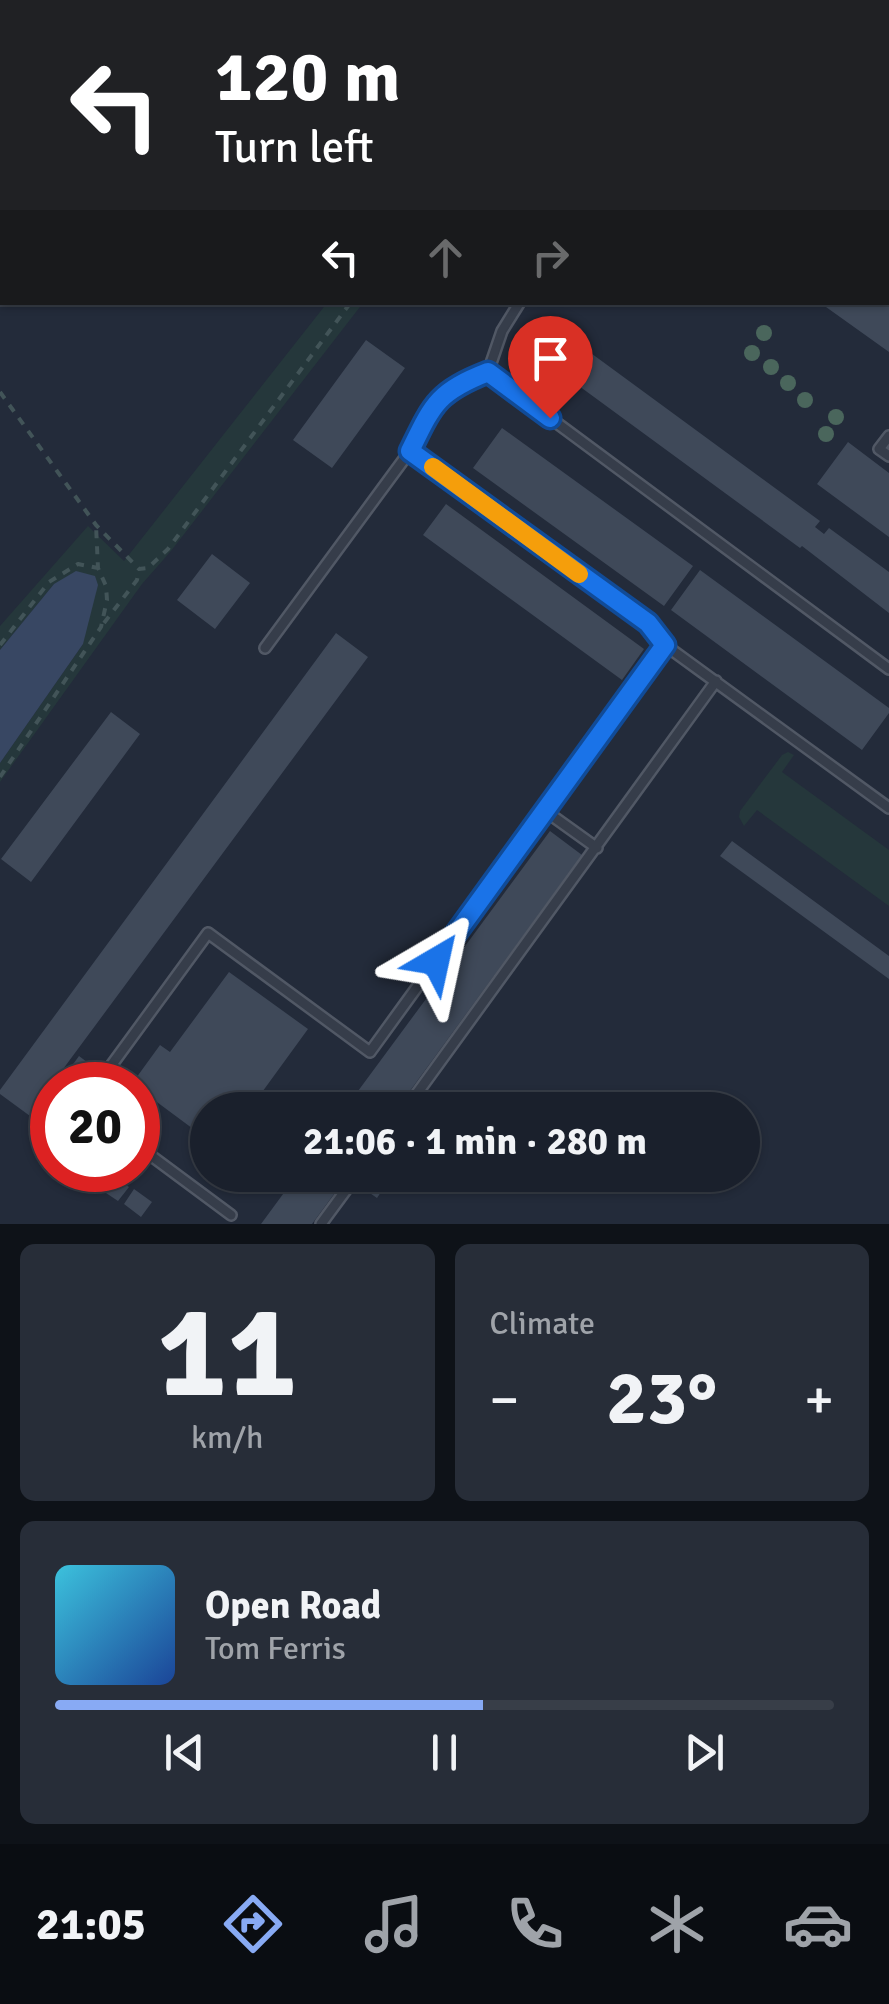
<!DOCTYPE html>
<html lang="en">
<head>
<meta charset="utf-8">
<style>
	:root { --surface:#1a202c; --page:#272d38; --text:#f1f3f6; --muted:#9fa3a9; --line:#383e48; --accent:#88aaf4 }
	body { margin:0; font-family:Signika,sans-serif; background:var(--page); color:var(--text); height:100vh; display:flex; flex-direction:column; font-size:38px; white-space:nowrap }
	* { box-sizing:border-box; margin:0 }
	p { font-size:32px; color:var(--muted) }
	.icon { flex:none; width:55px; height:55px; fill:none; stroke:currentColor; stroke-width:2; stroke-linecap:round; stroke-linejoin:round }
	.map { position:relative; height:1224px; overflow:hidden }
	.panel { display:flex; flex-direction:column; gap:20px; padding:20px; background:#0e1218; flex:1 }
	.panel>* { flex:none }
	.top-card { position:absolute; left:0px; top:0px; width:890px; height:305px; box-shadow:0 2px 8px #0004,0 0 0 2px var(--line); background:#202124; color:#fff; overflow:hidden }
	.speed { position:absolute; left:30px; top:1062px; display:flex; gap:20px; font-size:50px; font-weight:700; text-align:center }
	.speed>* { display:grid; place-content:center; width:130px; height:130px; border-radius:50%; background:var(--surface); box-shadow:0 2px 8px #0004,0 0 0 2px var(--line); line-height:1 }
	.speed .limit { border:15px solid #d22; background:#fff; color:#111 }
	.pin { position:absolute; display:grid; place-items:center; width:85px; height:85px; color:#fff; margin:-102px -42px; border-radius:50% 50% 50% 0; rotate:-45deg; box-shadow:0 0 10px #0007 }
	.pin .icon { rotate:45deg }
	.me { position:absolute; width:110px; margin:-55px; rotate:36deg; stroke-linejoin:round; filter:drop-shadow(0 0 8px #0008) }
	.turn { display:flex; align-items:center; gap:35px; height:210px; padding:0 50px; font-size:45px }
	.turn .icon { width:130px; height:130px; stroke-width:2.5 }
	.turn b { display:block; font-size:70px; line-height:85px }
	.lanes { display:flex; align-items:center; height:95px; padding:0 50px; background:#0003; justify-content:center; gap:50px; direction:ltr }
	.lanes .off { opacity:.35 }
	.big { font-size:75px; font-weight:700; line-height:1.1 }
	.panel .tile { flex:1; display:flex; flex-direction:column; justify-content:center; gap:15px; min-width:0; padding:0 35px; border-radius:15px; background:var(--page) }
	.panel .dial { align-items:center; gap:0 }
	.dial b { font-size:130px; line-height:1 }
	.song { display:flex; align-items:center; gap:30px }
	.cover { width:120px; height:120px; border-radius:15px; background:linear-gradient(135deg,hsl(190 70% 55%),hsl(220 70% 35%)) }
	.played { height:10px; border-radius:5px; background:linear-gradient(90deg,var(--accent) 55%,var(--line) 55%) }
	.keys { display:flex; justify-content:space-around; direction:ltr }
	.heat { display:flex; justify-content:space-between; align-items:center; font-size:55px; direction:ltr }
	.panel .tiles { flex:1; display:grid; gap:20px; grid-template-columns:1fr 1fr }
	.tile:last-child { grid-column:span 2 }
	.trip { position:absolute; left:190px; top:1092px; width:570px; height:100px; border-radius:50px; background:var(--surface); box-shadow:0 2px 8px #0004,0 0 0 2px var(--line); font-weight:700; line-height:100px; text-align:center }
	.menu { display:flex; height:160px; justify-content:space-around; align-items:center; background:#0a0d12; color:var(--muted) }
	.menu .icon { width:70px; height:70px }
	.menu .selected { color:var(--accent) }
	.menu b { font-size:45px; color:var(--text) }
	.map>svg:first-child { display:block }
</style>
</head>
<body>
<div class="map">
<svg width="889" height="1224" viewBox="0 0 889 1224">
	<rect width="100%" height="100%" fill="#232b3a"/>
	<path fill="#25373b" d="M327 303H363L171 551 142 584 0 782V763L83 644 54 584 0 650V626L88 526 124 561Z
		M788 752 794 755 782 772 889 850V906L757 810 744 826 739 817 740 811 782 755Z"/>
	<path fill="#384763" d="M76 571 95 576 98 585 83 644 0 763V650L54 584Z"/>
	<path fill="#3f4959" d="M829 302H889V352L826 307Z
		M569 337 820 521 815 527 824 534 829 528 889 572V613L802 546 800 548 549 364Z
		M366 340 405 368 332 468 293 440Z
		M502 428 693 566 664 606 473 468Z
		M848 442 889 473V537L817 484Z
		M446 504 644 649 622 680 423 535Z
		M212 554 250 583 215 629 177 600Z
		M700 570 889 708V713L862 750 671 610Z
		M336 633 368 657 52 1084V1116L45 1127 0 1094V1090Z
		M111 712 140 734 31 882 1 859Z
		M550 831 582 855 396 1110H344Z
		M732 841 889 956V979L720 856Z
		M229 972 308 1029 249 1110H208V1140L138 1088V1085H131L160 1045 170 1052Z
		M79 1056 99 1071 88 1085H58Z
		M111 1174 129 1187 118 1201 100 1189Z
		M297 1175H348L312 1224H261Z
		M374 1175 391 1177 377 1198 364 1189Z
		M134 1189 152 1202 141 1217 124 1204Z"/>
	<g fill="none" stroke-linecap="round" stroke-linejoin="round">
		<defs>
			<path id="lane" d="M877 2 879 0
				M888 140 889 141
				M488 372 889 669
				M889 436 879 449 889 456
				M410 451 647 623 665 645 889 808
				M265 648 410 451 434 402 463 382 488 372 502 331 520 302
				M544 810 597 848
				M97 1085 208 933 370 1052 665 645
				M405 1110 716 681
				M138 1146 231 1215
				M321 1224 357 1175"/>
		</defs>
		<use href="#lane" stroke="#515865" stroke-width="14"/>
		<path stroke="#425458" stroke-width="4" stroke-dasharray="8 8" stroke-linecap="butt" d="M571 2 572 0
			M0 392 96 525 139 569 148 568 168 549 351 302
			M104 623 137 580 139 569
			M0 645 49 582 78 564 98 568
			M0 777 101 627 107 600 106 586 98 568 96 525"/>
		<use href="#lane" stroke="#363d4a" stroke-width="9"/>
	</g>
	<g fill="#4a665c">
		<circle cx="764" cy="333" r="8"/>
		<circle cx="752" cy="353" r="8"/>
		<circle cx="771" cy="367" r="8"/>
		<circle cx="788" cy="383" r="8"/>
		<circle cx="805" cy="400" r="8"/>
		<circle cx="836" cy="417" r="8"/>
		<circle cx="826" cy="434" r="8"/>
	</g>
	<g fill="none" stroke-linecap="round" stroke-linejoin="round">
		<defs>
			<path id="route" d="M436 961 665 645 648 623 410 451C433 404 437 392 488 372L550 418"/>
		</defs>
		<use href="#route" stroke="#114b97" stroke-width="25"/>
		<use href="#route" stroke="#1a73e8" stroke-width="18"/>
		<path stroke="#f59e0b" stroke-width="18" d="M433 467 579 574"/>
	</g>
</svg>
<div class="speed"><div class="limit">20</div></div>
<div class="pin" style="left:550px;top:418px;background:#d93025"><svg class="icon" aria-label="arrive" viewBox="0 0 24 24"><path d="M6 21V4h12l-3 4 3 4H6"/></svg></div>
<svg class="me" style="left:436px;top:961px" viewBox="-20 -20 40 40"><path d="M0-17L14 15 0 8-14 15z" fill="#1a73e8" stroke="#fff" stroke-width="4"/></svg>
<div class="trip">21:06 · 1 min · 280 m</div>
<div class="top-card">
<div class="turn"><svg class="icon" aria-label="left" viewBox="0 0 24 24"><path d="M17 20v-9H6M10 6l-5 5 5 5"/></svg><div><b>120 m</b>Turn left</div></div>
<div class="lanes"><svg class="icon" aria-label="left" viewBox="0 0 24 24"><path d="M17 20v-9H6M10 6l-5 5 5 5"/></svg><svg class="icon off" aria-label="ahead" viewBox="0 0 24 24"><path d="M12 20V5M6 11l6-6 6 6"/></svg><svg class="icon off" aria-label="right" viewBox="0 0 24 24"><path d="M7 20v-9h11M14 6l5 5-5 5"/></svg></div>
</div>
</div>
<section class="panel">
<div class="tiles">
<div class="tile dial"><b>11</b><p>km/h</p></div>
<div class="tile"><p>Climate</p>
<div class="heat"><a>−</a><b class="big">23°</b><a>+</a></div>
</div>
<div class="tile">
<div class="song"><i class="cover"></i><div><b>Open Road</b><p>Tom Ferris</p></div></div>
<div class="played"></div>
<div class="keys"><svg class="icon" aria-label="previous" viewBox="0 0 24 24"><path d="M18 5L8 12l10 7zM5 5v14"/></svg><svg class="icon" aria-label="pause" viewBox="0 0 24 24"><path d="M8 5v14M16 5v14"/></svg><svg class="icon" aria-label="next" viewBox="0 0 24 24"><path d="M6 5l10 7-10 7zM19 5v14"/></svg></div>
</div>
</div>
</section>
<nav class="menu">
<b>21:05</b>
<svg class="icon selected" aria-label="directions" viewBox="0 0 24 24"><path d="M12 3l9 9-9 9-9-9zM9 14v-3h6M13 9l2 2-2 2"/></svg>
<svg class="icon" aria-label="music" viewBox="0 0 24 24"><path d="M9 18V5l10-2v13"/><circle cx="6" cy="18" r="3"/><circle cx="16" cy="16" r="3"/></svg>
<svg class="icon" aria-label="phone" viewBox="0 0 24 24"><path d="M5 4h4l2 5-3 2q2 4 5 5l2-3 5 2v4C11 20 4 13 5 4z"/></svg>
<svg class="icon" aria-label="climate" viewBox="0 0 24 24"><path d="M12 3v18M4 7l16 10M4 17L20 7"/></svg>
<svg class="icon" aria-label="car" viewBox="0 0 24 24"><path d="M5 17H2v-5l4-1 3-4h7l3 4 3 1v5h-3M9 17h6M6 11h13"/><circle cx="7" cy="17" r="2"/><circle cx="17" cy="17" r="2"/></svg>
</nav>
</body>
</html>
